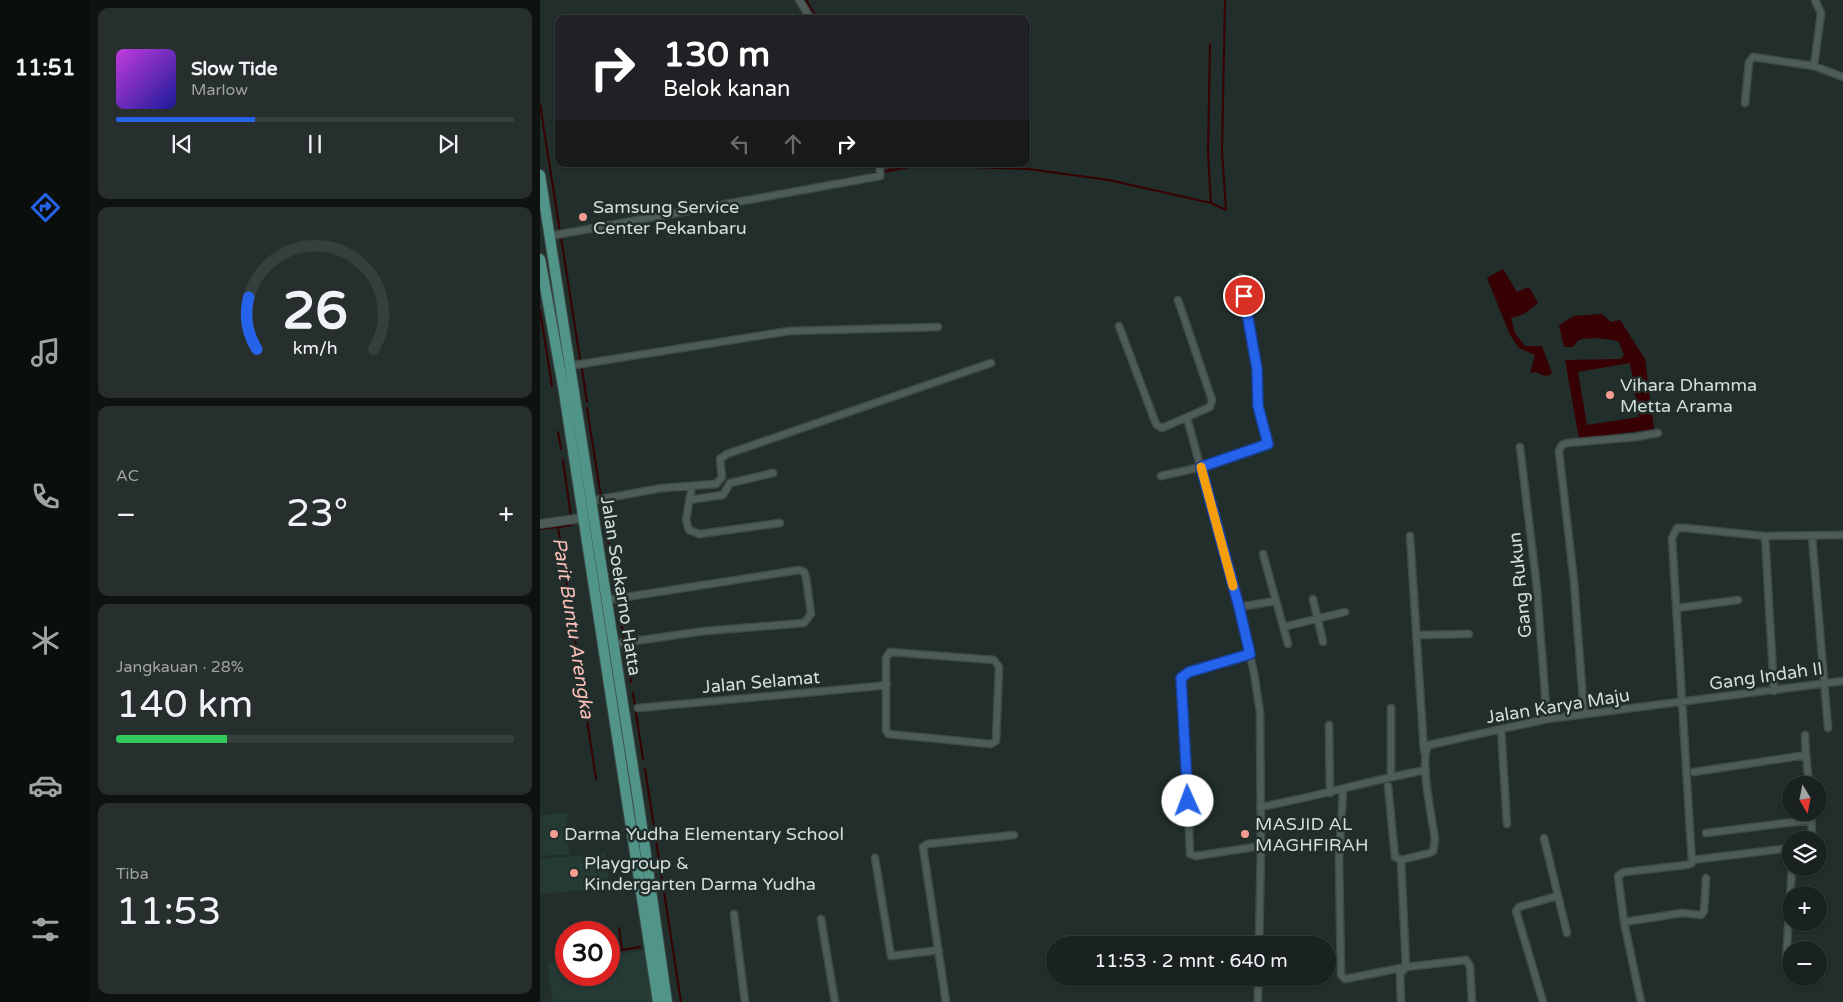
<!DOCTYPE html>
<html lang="id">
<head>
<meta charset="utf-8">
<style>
	:root { --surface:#192220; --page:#262f2d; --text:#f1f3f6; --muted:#9fa4a5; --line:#373f3e; --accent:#2563eb }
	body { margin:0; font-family:"Varela Round",sans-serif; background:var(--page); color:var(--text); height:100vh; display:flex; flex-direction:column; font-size:19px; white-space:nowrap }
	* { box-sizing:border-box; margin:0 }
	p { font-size:16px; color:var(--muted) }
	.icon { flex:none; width:28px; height:28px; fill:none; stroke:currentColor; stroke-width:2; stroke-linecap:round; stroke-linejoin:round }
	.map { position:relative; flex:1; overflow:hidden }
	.sheet { display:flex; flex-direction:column; gap:8px; padding:8px; background:#0e1312; width:450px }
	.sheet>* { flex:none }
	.banner { position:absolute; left:15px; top:15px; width:475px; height:152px; border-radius:10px; box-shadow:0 1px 4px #0004,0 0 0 1px var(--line); background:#202124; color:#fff; overflow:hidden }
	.needle { width:32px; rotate:170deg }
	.fabs { position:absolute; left:1242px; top:776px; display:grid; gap:10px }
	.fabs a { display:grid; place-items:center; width:45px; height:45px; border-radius:50%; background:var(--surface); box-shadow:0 1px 4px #0004,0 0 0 1px var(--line); font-size:25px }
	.speed { position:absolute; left:15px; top:921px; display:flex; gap:10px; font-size:25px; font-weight:700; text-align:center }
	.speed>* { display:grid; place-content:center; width:65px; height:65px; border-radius:50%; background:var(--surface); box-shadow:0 1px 4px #0004,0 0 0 1px var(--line); line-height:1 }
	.speed .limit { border:8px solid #d22; background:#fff; color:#111 }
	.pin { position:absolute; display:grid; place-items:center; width:42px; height:42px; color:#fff; margin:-21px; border:2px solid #fff; border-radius:50%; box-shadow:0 1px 5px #0007 }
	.me { position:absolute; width:55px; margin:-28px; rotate:358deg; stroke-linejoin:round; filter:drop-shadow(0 0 4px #0008) }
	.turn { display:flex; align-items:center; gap:18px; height:105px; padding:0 25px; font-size:22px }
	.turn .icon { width:65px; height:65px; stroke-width:2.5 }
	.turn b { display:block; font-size:35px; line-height:42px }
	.lanes { display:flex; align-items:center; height:48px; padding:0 25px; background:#0003; justify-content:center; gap:25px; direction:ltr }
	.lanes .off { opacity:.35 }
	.big { font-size:38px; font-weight:600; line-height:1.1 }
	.sheet .card { flex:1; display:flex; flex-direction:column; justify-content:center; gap:8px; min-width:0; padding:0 18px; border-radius:10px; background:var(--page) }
	.sheet .dial { align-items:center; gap:0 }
	.dial svg { height:130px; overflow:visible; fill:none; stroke:var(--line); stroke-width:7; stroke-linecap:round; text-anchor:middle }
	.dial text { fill:var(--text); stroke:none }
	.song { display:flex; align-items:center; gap:15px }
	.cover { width:60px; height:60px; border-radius:8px; background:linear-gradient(135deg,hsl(290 70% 55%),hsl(240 70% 35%)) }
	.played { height:5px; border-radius:2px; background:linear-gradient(90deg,var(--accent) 35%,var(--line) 35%) }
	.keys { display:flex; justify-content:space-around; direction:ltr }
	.heat { display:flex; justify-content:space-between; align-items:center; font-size:28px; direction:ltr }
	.charge { height:8px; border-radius:4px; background:linear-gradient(90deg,#34c759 28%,var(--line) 0) }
	.trip { position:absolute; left:506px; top:936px; width:290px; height:50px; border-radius:25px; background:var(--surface); box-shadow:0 1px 4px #0004,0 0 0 1px var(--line); font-weight:600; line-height:50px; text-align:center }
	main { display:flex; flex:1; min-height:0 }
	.menu { display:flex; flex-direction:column; width:90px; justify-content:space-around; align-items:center; background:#0a0e0d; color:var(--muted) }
	.menu .icon { width:35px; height:35px }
	.menu .on { color:var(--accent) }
	.menu b { font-size:22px; color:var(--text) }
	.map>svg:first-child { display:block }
</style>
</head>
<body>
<main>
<nav class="menu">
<b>11:51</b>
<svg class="icon on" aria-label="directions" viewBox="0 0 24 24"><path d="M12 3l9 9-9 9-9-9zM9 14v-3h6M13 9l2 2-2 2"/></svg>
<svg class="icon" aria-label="music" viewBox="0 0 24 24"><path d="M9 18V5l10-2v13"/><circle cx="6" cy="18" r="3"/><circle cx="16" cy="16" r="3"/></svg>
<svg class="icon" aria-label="phone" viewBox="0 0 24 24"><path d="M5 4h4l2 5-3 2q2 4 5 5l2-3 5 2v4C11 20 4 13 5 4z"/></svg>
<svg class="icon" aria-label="climate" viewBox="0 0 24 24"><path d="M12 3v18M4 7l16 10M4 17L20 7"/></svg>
<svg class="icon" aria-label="car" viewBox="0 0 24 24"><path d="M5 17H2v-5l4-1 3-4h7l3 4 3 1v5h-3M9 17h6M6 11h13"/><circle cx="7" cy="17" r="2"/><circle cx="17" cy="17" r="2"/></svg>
<svg class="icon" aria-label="filters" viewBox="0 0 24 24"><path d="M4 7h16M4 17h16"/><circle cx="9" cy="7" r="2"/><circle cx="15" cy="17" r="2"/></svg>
</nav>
<section class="sheet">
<div class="card">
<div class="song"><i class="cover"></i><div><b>Slow Tide</b><p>Marlow</p></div></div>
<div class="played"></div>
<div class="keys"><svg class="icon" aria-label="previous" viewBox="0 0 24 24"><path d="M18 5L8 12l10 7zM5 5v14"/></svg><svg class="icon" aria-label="pause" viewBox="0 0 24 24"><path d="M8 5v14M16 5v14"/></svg><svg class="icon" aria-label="next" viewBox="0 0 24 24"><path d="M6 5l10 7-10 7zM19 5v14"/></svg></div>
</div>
<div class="card dial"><svg viewBox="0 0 100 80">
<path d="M14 69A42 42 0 1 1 86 69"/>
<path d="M14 69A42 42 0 0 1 9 37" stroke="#2563eb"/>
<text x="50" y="56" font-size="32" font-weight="700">26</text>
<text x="50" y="72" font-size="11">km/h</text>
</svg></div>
<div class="card"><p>AC</p>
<div class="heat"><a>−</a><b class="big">23°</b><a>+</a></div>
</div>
<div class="card"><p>Jangkauan · 28%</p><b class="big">140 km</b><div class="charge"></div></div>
<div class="card"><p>Tiba</p><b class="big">11:53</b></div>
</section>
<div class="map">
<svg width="1303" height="1002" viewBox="0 0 1303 1002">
	<rect width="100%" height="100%" fill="#212e2b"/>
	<path fill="#253935" d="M27 813 29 854 0 856V815Z
		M65 853 70 888 0 894V859Z
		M107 950 116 1002H13L7 963 26 961V975H69V955Z"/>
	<path fill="#370002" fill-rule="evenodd" d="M963 269 977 292 989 287 998 303 984 314 971 318 975 333 985 346H1002L1012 373C1007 378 1001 375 996 372L990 373 995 355 979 348 970 335 947 278Z
		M1062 314 1071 322 1080 320 1105 359 1114 429 1039 439 1025 360 1080 359 1084 355 1079 342C1074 339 1042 336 1038 341 1036 342 1035 345 1033 347H1024L1019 325 1034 316ZM1090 363 1099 417 1047 425 1038 372Z"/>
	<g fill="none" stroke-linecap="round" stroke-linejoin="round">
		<path stroke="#370002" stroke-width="2" d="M266 0 277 19
			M670 44 668 153 671 203
			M0 104 20 232
			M349 164 350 171
			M342 172 380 165 488 169 569 180 671 203 686 210 682 152 685 0
			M293 181 337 173
			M21 237 40 359
			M0 310 12 386
			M42 369 47 402
			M47 408 61 497
			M18 432 21 449
			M23 460 31 517
			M62 501 84 640
			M32 522V525L18 527 56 779
			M0 529 18 527
			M85 644 91 682
			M93 693 103 759
			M105 769 141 1002
			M79 928 82 950 100 947"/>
		<defs>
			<path id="minor" d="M259 0 271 19
				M1274 66 1281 13 1275 0
				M1205 103 1209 62 1213 57 1274 66 1303 77
				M10 236 340 176V164
				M579 326 616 424 622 428 670 407 672 400 638 300
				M29 366 249 331 398 327
				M647 418 699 607 714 673 720 712 721 846 719 945
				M980 447 997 589 1007 719
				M621 476 661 467 728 445 718 406 717 369 701 277
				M152 486 146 520 149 530 159 534 240 523
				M149 500 183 495 190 483 233 473
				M50 501 122 488 176 484 182 477 180 459 187 454 451 363
				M870 536 884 751
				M1225 536 1234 691
				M1272 536 1288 728
				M723 554 748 644
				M773 599 783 642
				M67 600 259 570 264 572 266 577 271 614 264 623 165 631 73 644
				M699 607 736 601
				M1137 608 1198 600
				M743 627 805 612
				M877 635 929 634
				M350 652 454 660 459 667 456 741 451 744 348 734 346 730V658Z
				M710 654 649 673 641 678 646 749 650 854 656 856 721 846
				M98 708 339 686 347 684
				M851 708V776
				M1044 714 1034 582 1019 451 1022 445 1027 443 1096 437 1118 433
				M789 725 790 793
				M961 729 967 824
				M1265 735 1266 755
				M1154 772 1266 755 1269 785
				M848 786 855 857 861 860
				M803 790 799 860 801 975 805 979 866 967 861 860 890 853 893 851 895 840C893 822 878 756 889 745L1007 719 1303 681
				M720 807C776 797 830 780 886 770
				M1271 812 1272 835
				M1166 833 1271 820
				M1004 838 1027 933
				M1279 845V844
				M335 858 351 956 399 950
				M1152 860 1251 848
				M194 914 205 1002
				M281 919 295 1002
				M1084 922 1142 913 1161 915 1164 911 1166 878
				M1246 961 1252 868
				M406 1002 383 847 387 844 474 835
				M718 1002V978
				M861 1002 860 974 866 967 926 960 930 966 932 1002
				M1003 1002 976 911 979 907 1017 896
				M1101 1002 1084 922 1078 876 1084 872 1147 865 1152 863 1132 538 1137 528H1145L1225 536 1303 535"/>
			<path id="tertiary" d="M0 524 42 518"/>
			<path id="primary" d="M0 175 99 806 127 1002
				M0 259 23 386 118 1002"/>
		</defs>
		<use href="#minor" stroke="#3f4a48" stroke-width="9"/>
		<use href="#tertiary" stroke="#3f4a48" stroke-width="10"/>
		<use href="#primary" stroke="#3f4a48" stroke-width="12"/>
		<use href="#minor" stroke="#4d5c58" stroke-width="6"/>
		<use href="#tertiary" stroke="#4d5c58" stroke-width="8"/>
		<use href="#primary" stroke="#509587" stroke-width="10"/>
	</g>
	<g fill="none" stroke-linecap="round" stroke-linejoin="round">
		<defs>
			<path id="route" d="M648 801 641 678 649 672 710 654 699 607 661 467 728 444 718 406 717 369 704 296"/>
		</defs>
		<use href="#route" stroke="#184099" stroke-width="12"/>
		<use href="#route" stroke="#2563eb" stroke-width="9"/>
		<path stroke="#f59e0b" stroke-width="9" d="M661 467 693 586"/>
	</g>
	<g fill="#f59c92" stroke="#212e2b" stroke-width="2">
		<circle cx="43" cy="217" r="5"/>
		<circle cx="1070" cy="395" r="5"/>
		<circle cx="14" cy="834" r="5"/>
		<circle cx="705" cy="834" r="5"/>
		<circle cx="34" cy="873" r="5"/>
	</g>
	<g text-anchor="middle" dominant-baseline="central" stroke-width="5" stroke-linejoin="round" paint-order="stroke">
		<g font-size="18" fill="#d5dddb" stroke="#212e2b" text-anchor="start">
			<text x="53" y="207">Samsung Service<tspan x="53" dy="21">Center Pekanbaru</tspan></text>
			<text x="1080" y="385">Vihara Dhamma<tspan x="1080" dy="21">Metta Arama</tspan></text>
			<text x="715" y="824">MASJID AL<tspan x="715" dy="21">MAGHFIRAH</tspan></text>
			<text x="24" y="834">Darma Yudha Elementary School</text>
			<text x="44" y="863">Playgroup &amp;<tspan x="44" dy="21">Kindergarten Darma Yudha</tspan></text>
		</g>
		<g font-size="18" fill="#d5dddb" stroke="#212e2b">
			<text transform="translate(980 585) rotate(-96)">Gang Rukun</text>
			<text transform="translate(81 586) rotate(81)">Jalan Soekarno Hatta</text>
			<text transform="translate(1226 676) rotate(-8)">Gang Indah II</text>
			<text transform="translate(221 682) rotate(-5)">Jalan Selamat</text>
			<text transform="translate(1018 706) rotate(-9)">Jalan Karya Maju</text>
		</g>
		<g font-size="19" font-style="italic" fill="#fbbfb8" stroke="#212e2b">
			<text transform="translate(33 628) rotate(81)">Parit Buntu Arengka</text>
		</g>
	</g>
</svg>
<div class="fabs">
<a><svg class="needle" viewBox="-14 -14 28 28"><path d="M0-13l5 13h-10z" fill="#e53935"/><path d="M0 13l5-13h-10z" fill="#9fa4a5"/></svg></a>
<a><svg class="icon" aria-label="layers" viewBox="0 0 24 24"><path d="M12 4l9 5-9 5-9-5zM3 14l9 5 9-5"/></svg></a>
<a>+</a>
<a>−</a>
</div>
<div class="speed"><div class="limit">30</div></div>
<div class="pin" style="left:704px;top:296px;background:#d93025"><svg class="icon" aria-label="arrive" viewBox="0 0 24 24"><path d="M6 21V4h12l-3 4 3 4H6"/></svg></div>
<svg class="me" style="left:648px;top:801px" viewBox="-20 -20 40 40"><circle r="19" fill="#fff"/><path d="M0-13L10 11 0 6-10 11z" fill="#2563eb"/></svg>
<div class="trip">11:53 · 2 mnt · 640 m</div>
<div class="banner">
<div class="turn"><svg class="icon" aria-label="right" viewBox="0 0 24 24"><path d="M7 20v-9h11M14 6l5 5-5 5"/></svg><div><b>130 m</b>Belok kanan</div></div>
<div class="lanes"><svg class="icon off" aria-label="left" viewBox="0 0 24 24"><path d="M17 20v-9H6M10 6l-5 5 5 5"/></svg><svg class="icon off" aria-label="ahead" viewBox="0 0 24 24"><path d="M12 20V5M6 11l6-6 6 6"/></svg><svg class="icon" aria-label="right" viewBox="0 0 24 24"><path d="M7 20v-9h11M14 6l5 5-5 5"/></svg></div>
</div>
</div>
</main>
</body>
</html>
